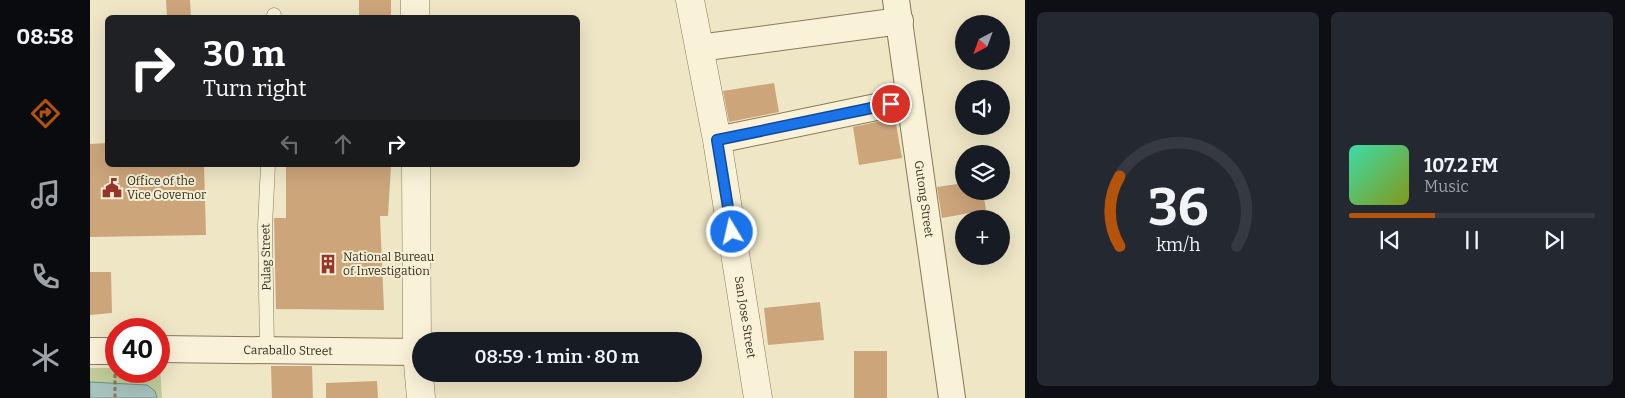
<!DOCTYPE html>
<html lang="en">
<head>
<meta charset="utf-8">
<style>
	:root { --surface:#171b24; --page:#242831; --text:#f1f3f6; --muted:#9ea1a6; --line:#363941; --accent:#b45309 }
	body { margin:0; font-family:Bitter,serif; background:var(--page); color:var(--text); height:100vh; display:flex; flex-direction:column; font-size:19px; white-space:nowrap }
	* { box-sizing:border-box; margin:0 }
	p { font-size:16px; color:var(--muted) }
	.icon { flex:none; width:28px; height:28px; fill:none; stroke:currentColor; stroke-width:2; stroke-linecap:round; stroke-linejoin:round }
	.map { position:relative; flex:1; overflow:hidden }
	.side { display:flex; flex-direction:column; gap:12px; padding:12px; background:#0d0f14; width:600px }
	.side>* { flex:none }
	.hud { position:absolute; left:15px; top:15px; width:475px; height:152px; border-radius:8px; box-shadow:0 5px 20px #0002; background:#202124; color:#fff; overflow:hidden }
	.needle { width:32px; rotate:221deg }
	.controls { position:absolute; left:865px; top:15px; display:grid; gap:10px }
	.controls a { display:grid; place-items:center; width:55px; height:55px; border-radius:50%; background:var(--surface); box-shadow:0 5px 20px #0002; font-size:25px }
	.speed { position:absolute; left:15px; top:318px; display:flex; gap:10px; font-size:25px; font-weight:700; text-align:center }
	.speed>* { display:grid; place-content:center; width:65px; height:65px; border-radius:50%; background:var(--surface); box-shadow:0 5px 20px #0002; line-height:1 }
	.speed .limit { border:8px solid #d22; background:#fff; color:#111 }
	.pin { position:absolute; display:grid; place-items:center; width:42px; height:42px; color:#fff; margin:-21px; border:2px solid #fff; border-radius:50%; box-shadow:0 1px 5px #0007 }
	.me { position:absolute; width:55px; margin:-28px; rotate:351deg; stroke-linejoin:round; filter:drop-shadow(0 0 4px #0008) }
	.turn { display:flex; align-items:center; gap:18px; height:105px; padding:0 15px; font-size:22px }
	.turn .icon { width:65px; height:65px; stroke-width:2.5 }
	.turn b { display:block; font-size:35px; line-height:42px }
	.lanes { display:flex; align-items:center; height:48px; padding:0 15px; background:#0003; justify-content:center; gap:25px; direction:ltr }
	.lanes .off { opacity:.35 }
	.side .widget { flex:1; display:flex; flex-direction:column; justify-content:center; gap:8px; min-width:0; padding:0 18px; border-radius:8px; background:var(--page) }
	.side .dial { align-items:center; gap:0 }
	.dial svg { height:130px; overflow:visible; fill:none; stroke:var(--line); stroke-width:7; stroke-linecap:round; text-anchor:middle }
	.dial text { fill:var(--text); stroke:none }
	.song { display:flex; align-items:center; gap:15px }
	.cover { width:60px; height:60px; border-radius:8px; background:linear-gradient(135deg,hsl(160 70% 55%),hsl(70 70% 35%)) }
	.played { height:5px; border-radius:2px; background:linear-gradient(90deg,var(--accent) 35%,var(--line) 35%) }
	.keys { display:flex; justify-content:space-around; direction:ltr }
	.side .tiles { flex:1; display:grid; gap:12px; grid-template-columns:repeat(2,1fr) }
	.trip { position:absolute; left:322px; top:332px; width:290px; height:50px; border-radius:25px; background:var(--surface); box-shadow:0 5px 20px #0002; font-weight:600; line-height:50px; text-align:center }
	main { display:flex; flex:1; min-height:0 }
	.dock { display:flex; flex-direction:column; width:90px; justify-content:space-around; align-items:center; background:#090b0e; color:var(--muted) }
	.dock .icon { width:35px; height:35px }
	.dock .on { color:var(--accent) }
	.dock b { font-size:22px; color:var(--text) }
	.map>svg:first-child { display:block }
</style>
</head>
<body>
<main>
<nav class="dock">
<b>08:58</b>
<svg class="icon on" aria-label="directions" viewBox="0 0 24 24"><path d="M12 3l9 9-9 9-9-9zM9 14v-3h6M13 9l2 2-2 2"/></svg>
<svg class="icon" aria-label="music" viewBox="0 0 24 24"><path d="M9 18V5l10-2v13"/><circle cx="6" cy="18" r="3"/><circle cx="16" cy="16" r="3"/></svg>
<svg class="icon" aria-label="phone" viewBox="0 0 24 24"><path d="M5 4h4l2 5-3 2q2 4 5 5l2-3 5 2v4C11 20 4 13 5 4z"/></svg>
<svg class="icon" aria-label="climate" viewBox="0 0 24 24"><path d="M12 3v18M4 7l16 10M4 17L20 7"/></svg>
</nav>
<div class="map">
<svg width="935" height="398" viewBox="0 0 935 398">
	<rect width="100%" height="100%" fill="#eee6c5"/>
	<path fill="#c1cc99" d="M69 367H70L72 398H0V368H26V371H69Z"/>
	<path fill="#a7c1bc" stroke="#6d908a" d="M0 382 57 385 65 391 67 398H0Z"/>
	<path fill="#cca57b" d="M76 0H100L101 18H77Z
		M269 0H301V18H269Z
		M684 83 689 112 639 122 633 91Z
		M805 118 812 158 769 165 763 127Z
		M18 143V165H114L116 235 0 237V144Z
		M196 165H301L298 216H290L294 310 186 309 184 218H196Z
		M874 183V191H893L896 210 852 218 847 187Z
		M0 272H21L22 313 0 315Z
		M730 302 734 340 678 345 674 308Z
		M764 351H797V398H764Z
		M181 366H222L223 398H182Z
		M287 381 288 398H236V383Z"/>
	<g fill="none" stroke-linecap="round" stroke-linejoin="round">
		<defs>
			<path id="service" d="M184 18V15
				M177 349 175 226 178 165"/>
			<g id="minor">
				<path id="s1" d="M806 0 862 398"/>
				<path d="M609 48 810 21"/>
				<path d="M627 140 820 100"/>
				<path id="s2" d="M69 349 327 352"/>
				<path d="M0 351H26"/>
			</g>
			<g id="tertiary">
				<path d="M325 0V18"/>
				<path id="s3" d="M600 0 627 140 668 398"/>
				<path d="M326 165 327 352 331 398"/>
			</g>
		</defs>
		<use href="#service" stroke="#89785b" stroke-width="15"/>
		<use href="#minor" stroke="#89785b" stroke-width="28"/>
		<use href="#tertiary" stroke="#89785b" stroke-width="29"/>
		<path stroke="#89785b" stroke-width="3" stroke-dasharray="4 2.5" stroke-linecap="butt" d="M25 374V398"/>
		<use href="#service" stroke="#f9f2d8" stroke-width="14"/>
		<use href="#minor" stroke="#f9f2d8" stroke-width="26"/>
		<use href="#tertiary" stroke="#f9f2d8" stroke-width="28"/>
	</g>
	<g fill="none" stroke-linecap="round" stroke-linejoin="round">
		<defs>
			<path id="route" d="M642 232 627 140 801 104"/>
		</defs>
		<use href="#route" stroke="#114b97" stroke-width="12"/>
		<use href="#route" stroke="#1a73e8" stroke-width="9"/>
	</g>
	<defs>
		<symbol id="civic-bare" viewBox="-9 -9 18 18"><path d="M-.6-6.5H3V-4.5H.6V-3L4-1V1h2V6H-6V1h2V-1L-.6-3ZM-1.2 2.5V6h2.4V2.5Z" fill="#97352c" stroke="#f5efd5" stroke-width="2.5" paint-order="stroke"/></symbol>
		<symbol id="building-bare" viewBox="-9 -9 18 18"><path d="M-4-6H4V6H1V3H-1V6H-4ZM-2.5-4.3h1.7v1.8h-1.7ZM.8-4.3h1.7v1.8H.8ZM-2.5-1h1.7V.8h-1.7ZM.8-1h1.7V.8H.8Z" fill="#97352c" stroke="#f5efd5" stroke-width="2.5" paint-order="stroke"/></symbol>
	</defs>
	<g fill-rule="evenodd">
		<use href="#civic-bare" x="8" y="174" width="28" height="28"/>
		<use href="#building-bare" x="224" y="250" width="28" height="28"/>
	</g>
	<g text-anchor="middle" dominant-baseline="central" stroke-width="4" stroke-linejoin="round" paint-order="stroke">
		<g font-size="12" fill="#392e1f" stroke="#f5efd5" text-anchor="start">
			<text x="37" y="181">Office of the<tspan x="37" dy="14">Vice Governor</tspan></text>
			<text x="253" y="257">National Bureau<tspan x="253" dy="14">of Investigation</tspan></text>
		</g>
		<g font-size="12" fill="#392e1f" stroke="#f5efd5">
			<text stroke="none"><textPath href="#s1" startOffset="201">Gutong Street</textPath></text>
			<text transform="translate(176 257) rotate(-91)">Pulag Street</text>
			<text stroke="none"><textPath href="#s3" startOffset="322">San Jose Street</textPath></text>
			<text stroke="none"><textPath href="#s2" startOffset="129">Caraballo Street</textPath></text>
		</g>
	</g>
</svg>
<div class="controls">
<a><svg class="needle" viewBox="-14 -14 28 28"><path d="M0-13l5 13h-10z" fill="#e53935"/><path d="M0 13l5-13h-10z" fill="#9ea1a6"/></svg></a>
<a><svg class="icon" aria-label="sound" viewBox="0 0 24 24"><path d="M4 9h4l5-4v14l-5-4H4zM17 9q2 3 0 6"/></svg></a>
<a><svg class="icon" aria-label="layers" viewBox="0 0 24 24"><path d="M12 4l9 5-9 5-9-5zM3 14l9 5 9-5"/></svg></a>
<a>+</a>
</div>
<div class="speed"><div class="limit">40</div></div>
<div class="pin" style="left:801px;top:104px;background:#d93025"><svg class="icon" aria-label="arrive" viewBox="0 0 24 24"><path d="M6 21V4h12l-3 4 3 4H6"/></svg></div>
<svg class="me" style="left:642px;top:232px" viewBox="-20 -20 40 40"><circle r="17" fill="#1a73e8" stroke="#fff" stroke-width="3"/><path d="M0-11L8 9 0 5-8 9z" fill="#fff"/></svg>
<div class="trip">08:59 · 1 min · 80 m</div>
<div class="hud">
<div class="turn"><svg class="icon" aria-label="right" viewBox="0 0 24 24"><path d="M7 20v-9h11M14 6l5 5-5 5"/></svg><div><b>30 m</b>Turn right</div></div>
<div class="lanes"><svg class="icon off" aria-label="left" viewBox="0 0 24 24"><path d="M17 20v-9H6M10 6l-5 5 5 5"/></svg><svg class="icon off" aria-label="ahead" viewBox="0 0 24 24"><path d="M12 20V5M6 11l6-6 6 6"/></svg><svg class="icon" aria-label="right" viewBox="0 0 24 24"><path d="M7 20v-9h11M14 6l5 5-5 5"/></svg></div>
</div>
</div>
<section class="side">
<div class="tiles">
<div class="widget dial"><svg viewBox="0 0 100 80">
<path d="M14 69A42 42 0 1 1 86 69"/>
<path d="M14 69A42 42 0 0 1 14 26" stroke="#b45309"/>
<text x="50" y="56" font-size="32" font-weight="700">36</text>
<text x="50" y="72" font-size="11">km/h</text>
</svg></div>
<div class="widget">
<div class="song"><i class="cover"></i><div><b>107.2 FM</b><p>Music</p></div></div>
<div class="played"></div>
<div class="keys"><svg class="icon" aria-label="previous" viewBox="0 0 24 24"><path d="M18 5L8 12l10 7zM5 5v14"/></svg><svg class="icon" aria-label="pause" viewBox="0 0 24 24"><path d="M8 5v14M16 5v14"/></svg><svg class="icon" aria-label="next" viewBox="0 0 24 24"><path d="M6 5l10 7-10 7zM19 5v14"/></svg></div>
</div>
</div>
</section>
</main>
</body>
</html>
